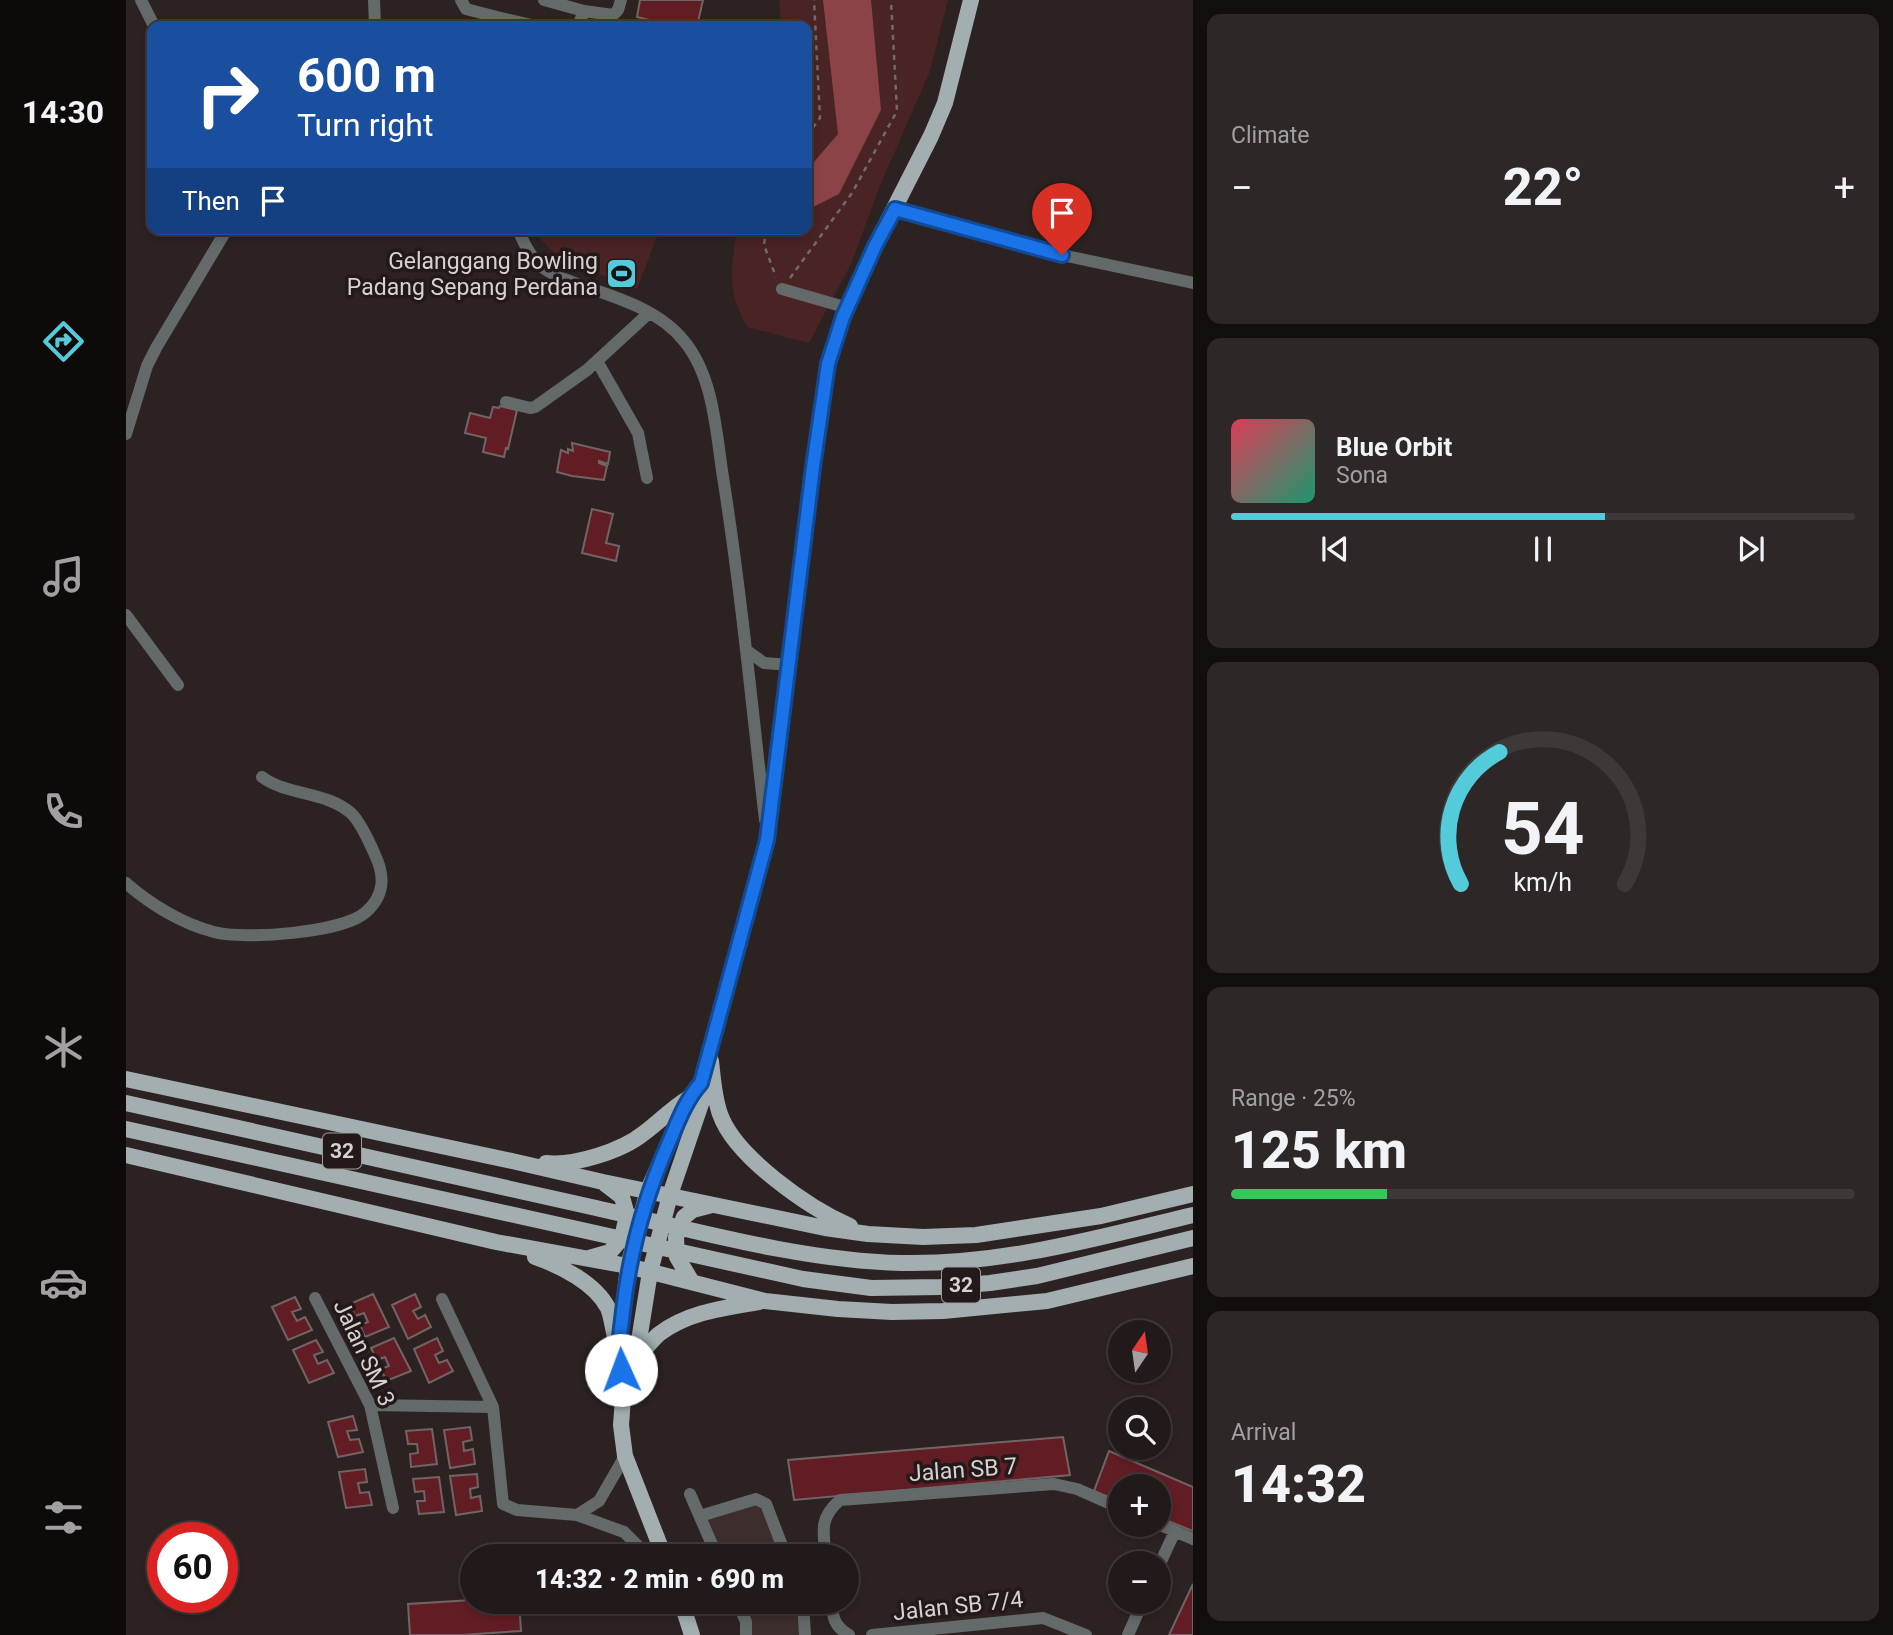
<!DOCTYPE html>
<html lang="en">
<head>
<meta charset="utf-8">
<style>
	:root { --surface:#221a1a; --page:#2e2727; --text:#f1f3f6; --muted:#a2a1a2; --line:#3f3839; --accent:#53cbdb }
	body { margin:0; font-family:Roboto,sans-serif; background:var(--page); color:var(--text); height:100vh; display:flex; flex-direction:column; font-size:26px; white-space:nowrap }
	* { box-sizing:border-box; margin:0 }
	p { font-size:23px; color:var(--muted) }
	.icon { flex:none; width:38px; height:38px; fill:none; stroke:currentColor; stroke-width:2; stroke-linecap:round; stroke-linejoin:round }
	.map { position:relative; flex:1; overflow:hidden }
	.details { display:flex; flex-direction:column; gap:14px; padding:14px; background:#130e0e; width:700px }
	.details>* { flex:none }
	.banner { position:absolute; left:21px; top:21px; width:665px; height:214px; border-radius:14px; box-shadow:0 4px 10px #0003,0 0 0 2px var(--line); background:#1a4fa0; color:#fff; overflow:hidden }
	.needle { width:46px; rotate:13deg }
	.tools { position:absolute; left:982px; top:1320px; display:grid; gap:14px }
	.tools a { display:grid; place-items:center; width:63px; height:63px; border-radius:50%; background:var(--surface); box-shadow:0 4px 10px #0003,0 0 0 2px var(--line); font-size:35px }
	.speed { position:absolute; left:21px; top:1522px; display:flex; gap:14px; font-size:35px; font-weight:700; text-align:center }
	.speed>* { display:grid; place-content:center; width:91px; height:91px; border-radius:50%; background:var(--surface); box-shadow:0 4px 10px #0003,0 0 0 2px var(--line); line-height:1 }
	.speed .limit { border:10px solid #d22; background:#fff; color:#111 }
	.pin { position:absolute; display:grid; place-items:center; width:60px; height:60px; color:#fff; margin:-72px -30px; border-radius:50% 50% 50% 0; rotate:-45deg; box-shadow:0 0 7px #0007 }
	.pin .icon { rotate:45deg }
	.me { position:absolute; width:77px; margin:-38px; rotate:358deg; stroke-linejoin:round; filter:drop-shadow(0 0 5px #0008) }
	.turn { display:flex; align-items:center; gap:24px; height:147px; padding:0 35px; font-size:32px }
	.turn .icon { width:91px; height:91px; stroke-width:2.5 }
	.turn b { display:block; font-size:49px; line-height:60px }
	.then { display:flex; align-items:center; height:66px; padding:0 35px; background:#0003; gap:14px; font-size:26px }
	.big { font-size:52px; font-weight:800; line-height:1.1 }
	.details .tile { flex:1; display:flex; flex-direction:column; justify-content:center; gap:10px; min-width:0; padding:0 24px; border-radius:14px; background:var(--page) }
	.details .dial { align-items:center; gap:0 }
	.dial svg { height:182px; overflow:visible; fill:none; stroke:var(--line); stroke-width:7; stroke-linecap:round; text-anchor:middle }
	.dial text { fill:var(--text); stroke:none }
	.song { display:flex; align-items:center; gap:21px }
	.cover { width:84px; height:84px; border-radius:10px; background:linear-gradient(135deg,hsl(350 70% 55%),hsl(160 70% 35%)) }
	.played { height:7px; border-radius:4px; background:linear-gradient(90deg,var(--accent) 60%,var(--line) 60%) }
	.keys { display:flex; justify-content:space-around; direction:ltr }
	.heat { display:flex; justify-content:space-between; align-items:center; font-size:38px; direction:ltr }
	.charge { height:10px; border-radius:5px; background:linear-gradient(90deg,#34c759 25%,var(--line) 0) }
	.trip { position:absolute; left:334px; top:1544px; width:399px; height:70px; border-radius:35px; background:var(--surface); box-shadow:0 4px 10px #0003,0 0 0 2px var(--line); font-weight:800; line-height:70px; text-align:center }
	main { display:flex; flex:1; min-height:0 }
	.tab-bar { display:flex; flex-direction:column; width:126px; justify-content:space-around; align-items:center; background:#0e0a0a; color:var(--muted) }
	.tab-bar .icon { width:49px; height:49px }
	.tab-bar .active { color:var(--accent) }
	.tab-bar b { font-size:32px; color:var(--text) }
	.map>svg:first-child { display:block }
</style>
</head>
<body>
<main>
<nav class="tab-bar">
<b>14:30</b>
<svg class="icon active" aria-label="directions" viewBox="0 0 24 24"><path d="M12 3l9 9-9 9-9-9zM9 14v-3h6M13 9l2 2-2 2"/></svg>
<svg class="icon" aria-label="music" viewBox="0 0 24 24"><path d="M9 18V5l10-2v13"/><circle cx="6" cy="18" r="3"/><circle cx="16" cy="16" r="3"/></svg>
<svg class="icon" aria-label="phone" viewBox="0 0 24 24"><path d="M5 4h4l2 5-3 2q2 4 5 5l2-3 5 2v4C11 20 4 13 5 4z"/></svg>
<svg class="icon" aria-label="climate" viewBox="0 0 24 24"><path d="M12 3v18M4 7l16 10M4 17L20 7"/></svg>
<svg class="icon" aria-label="car" viewBox="0 0 24 24"><path d="M5 17H2v-5l4-1 3-4h7l3 4 3 1v5h-3M9 17h6M6 11h13"/><circle cx="7" cy="17" r="2"/><circle cx="17" cy="17" r="2"/></svg>
<svg class="icon" aria-label="filters" viewBox="0 0 24 24"><path d="M4 7h16M4 17h16"/><circle cx="9" cy="7" r="2"/><circle cx="15" cy="17" r="2"/></svg>
</nav>
<div class="map">
<svg width="1067" height="1635" viewBox="0 0 1067 1635">
	<rect width="100%" height="100%" fill="#2d2222"/>
	<path fill="#3d2d2d" d="M628 1503 638 1506 657 1556H597L580 1518Z
		M617 1601H675L676 1635H626Z"/>
	<path fill="#4a2324" d="M653 0H822L804 71 753 188 726 262 683 343 621 327C600 288 605 272 611 229H681V26H655Z
		M405 229H534L511 289 433 258Z"/>
	<path fill="#8c4347" d="M697 0H745L755 110 713 194 681 210V170L712 134Z"/>
	<path fill="#621d24" stroke="#716464" stroke-width="2" d="M514 0H577L571 26H549L511 17Z
		M374 406 391 410 382 449 380 448 378 457 357 452 360 438 339 433 344 413 364 418 367 407 373 408Z
		M446 443 484 452 482 464 473 461V463L481 466 478 480 446 476 431 472 435 450 442 453V449L447 451Z
		M466 509 487 514 480 543 493 546 490 561 456 553Z
		M247 1294 263 1327 239 1337 234 1325 242 1322 238 1313 229 1316 224 1304Z
		M289 1294 295 1307 287 1311 292 1319 299 1315 305 1327 282 1339 266 1305Z
		M169 1297 175 1309 166 1312 171 1321 179 1317 186 1330 162 1340 146 1307Z
		M268 1338 285 1371 260 1381 255 1369 263 1366 259 1357 251 1360 245 1348Z
		M311 1338 317 1351 309 1355 313 1363 321 1360 327 1371 303 1383 288 1349Z
		M190 1340 197 1352 188 1355 192 1364 201 1360 208 1373 183 1383 167 1350Z
		M227 1416 231 1430 221 1431 224 1440 233 1439 237 1452 212 1457 202 1422Z
		M344 1427 346 1440 337 1442 338 1451 347 1449 349 1464 324 1468 318 1430Z
		M306 1429 311 1464 285 1467 284 1454 292 1453 291 1444H282L280 1431Z
		M937 1437 944 1475 668 1500 662 1460Z
		M983 1451 1067 1487V1531L1032 1517V1486H994V1502L968 1491Z
		M239 1469 241 1482 232 1483 234 1493 243 1492 246 1505 220 1508 213 1472Z
		M351 1474 352 1487 344 1489 345 1498 354 1496 356 1511 330 1515 324 1476Z
		M313 1477 318 1512 293 1514 291 1501H299L298 1491 289 1492 287 1479Z
		M1067 1584V1635H1043Z
		M346 1600 393 1601 395 1631 335 1635H284L282 1604Z"/>
	<g fill="none" stroke-linecap="round" stroke-linejoin="round">
		<path stroke="#736a6a" stroke-width="2.5" stroke-dasharray="5 5" stroke-linecap="butt" d="M681 136 694 118 688 0
			M640 229 638 245 650 277
			M664 278 726 193 771 111 765 0"/>
		<path stroke="#646a6a" stroke-width="12" d="M15 0 28 26
			M248 0 249 26
			M335 0 340 9 375 18
			M418 0 458 11
			M372 26 375 18 410 26
			M452 26 458 11 487 15 492 10 495 0
			M769 210 936 255 1067 283
			M392 229C397 242 404 256 414 265 425 275 443 281 457 286 493 298 534 311 558 341 588 377 590 433 597 477 615 591 626 706 639 820
			M656 289 722 308
			M471 361 512 433 521 478
			M380 402 404 408 409 407 461 370 523 313
			M0 434 21 366 30 348 101 229
			M0 615 52 685
			M620 650 638 663 663 665
			M0 883C25 905 57 924 88 932 118 940 217 933 240 912 259 895 259 876 249 855 243 841 235 823 225 813 200 791 162 796 136 777
			M189 1298 244 1405 267 1508
			M316 1299 367 1407 377 1504 391 1510 451 1515 498 1532 522 1556
			M244 1405 367 1407
			M564 1494 591 1556
			M451 1515 473 1501 499 1456
			M574 1516 630 1499 640 1504 660 1556
			M1032 1524 1067 1539
			M700 1556C697 1531 693 1518 714 1500L928 1484 951 1489 994 1508
			M1032 1568 1049 1531
			M611 1601 620 1622V1635
			M677 1601 679 1635
			M705 1601C707 1618 708 1626 723 1635
			M746 1635 917 1618 960 1635
			M1002 1635 1017 1601"/>
		<path stroke="#a2aeb0" stroke-width="16" d="M585 1061C587 1079 588 1097 594 1114 609 1157 683 1208 724 1226
			M0 1079 386 1161 477 1182 699 1228 742 1234 797 1237 850 1235 975 1216 1067 1194
			M0 1103C157 1138 313 1173 470 1208 568 1230 676 1261 776 1263 876 1265 971 1238 1067 1215
			M0 1129 677 1279 745 1288 815 1287 864 1283 911 1276 1067 1238
			M0 1155 370 1242 502 1266 639 1301 712 1309 766 1312 817 1311 921 1301 1067 1266
			M420 1163C448 1166 496 1151 518 1133 533 1122 545 1109 561 1099
			M409 1257C435 1266 469 1283 482 1308 486 1318 487 1331 490 1341
			M463 1258 484 1252 496 1238 501 1215 496 1197 479 1184
			M566 1282 551 1257 550 1237 558 1217 567 1210 586 1205
			M510 1359C518 1351 525 1341 533 1334 562 1312 598 1308 633 1302
			M498 1385 510 1359 524 1272 544 1195 576 1101 575 1083 641 840 687 467 702 364 717 317 749 246 805 136 819 103 845 0
			M538 1556 499 1456 495 1425 498 1385 492 1354 502 1266 522 1190 562 1098
			M555 1601 566 1635"/>
	</g>
	<g fill="none" stroke-linecap="round" stroke-linejoin="round">
		<defs>
			<path id="route" d="M495 1370C491 1349 495 1331 497 1311 504 1249 519 1196 544 1140 553 1119 560 1100 575 1083L641 840 687 467 702 364 717 317 749 246 769 209 936 255"/>
		</defs>
		<use href="#route" stroke="#114b97" stroke-width="18"/>
		<use href="#route" stroke="#1a73e8" stroke-width="12"/>
	</g>
	<defs>
		<symbol id="stadium-square" viewBox="-11 -11 22 22"><rect x="-9" y="-9" width="18" height="18" rx="4" fill="#53cbdb" stroke="#231919"/><path d="M0-5a6.5 5 0 1 0 0 10a6.5 5 0 1 0 0-10ZM-3.5-1.8h7v3.6h-7Z" fill="#111"/></symbol>
	</defs>
	<g fill-rule="evenodd">
		<use href="#stadium-square" x="478" y="256" width="35" height="35"/>
	</g>
	<g text-anchor="middle" dominant-baseline="central" stroke-width="7" stroke-linejoin="round" paint-order="stroke">
		<g fill="#231919" stroke="#a29a9a" stroke-width="2">
			<rect x="197" y="1133.5" width="38" height="35" rx="5"/>
			<rect x="816" y="1267.5" width="38" height="35" rx="5"/>
		</g>
		<g font-size="21" font-weight="bold" fill="#d8d1d1">
			<text x="216" y="1151">32</text>
			<text x="835" y="1285">32</text>
		</g>
		<g font-size="23" fill="#d8d1d1" stroke="#231919" text-anchor="end">
			<text x="472" y="261">Gelanggang Bowling<tspan x="472" dy="26">Padang Sepang Perdana</tspan></text>
		</g>
		<g font-size="23" fill="#d8d1d1" stroke="#231919">
			<text transform="translate(238 1353) rotate(65)">Jalan SM 3</text>
			<text transform="translate(837 1470) rotate(-4)">Jalan SB 7</text>
			<text transform="translate(832 1606) rotate(-6)">Jalan SB 7/4</text>
		</g>
	</g>
</svg>
<div class="tools">
<a><svg class="needle" viewBox="-14 -14 28 28"><path d="M0-13l5 13h-10z" fill="#e53935"/><path d="M0 13l5-13h-10z" fill="#a2a1a2"/></svg></a>
<a><svg class="icon" aria-label="search" viewBox="0 0 24 24"><circle cx="10" cy="10" r="6"/><path d="M15 15l6 6"/></svg></a>
<a>+</a>
<a>−</a>
</div>
<div class="speed"><div class="limit">60</div></div>
<div class="pin" style="left:936px;top:255px;background:#d93025"><svg class="icon" aria-label="arrive" viewBox="0 0 24 24"><path d="M6 21V4h12l-3 4 3 4H6"/></svg></div>
<svg class="me" style="left:495px;top:1370px" viewBox="-20 -20 40 40"><circle r="19" fill="#fff"/><path d="M0-13L10 11 0 6-10 11z" fill="#1a73e8"/></svg>
<div class="trip">14:32 · 2 min · 690 m</div>
<div class="banner">
<div class="turn"><svg class="icon" aria-label="right" viewBox="0 0 24 24"><path d="M7 20v-9h11M14 6l5 5-5 5"/></svg><div><b>600 m</b>Turn right</div></div>
<div class="then">Then<svg class="icon" aria-label="arrive" viewBox="0 0 24 24"><path d="M6 21V4h12l-3 4 3 4H6"/></svg></div>
</div>
</div>
<section class="details">
<div class="tile"><p>Climate</p>
<div class="heat"><a>−</a><b class="big">22°</b><a>+</a></div>
</div>
<div class="tile">
<div class="song"><i class="cover"></i><div><b>Blue Orbit</b><p>Sona</p></div></div>
<div class="played"></div>
<div class="keys"><svg class="icon" aria-label="previous" viewBox="0 0 24 24"><path d="M18 5L8 12l10 7zM5 5v14"/></svg><svg class="icon" aria-label="pause" viewBox="0 0 24 24"><path d="M8 5v14M16 5v14"/></svg><svg class="icon" aria-label="next" viewBox="0 0 24 24"><path d="M6 5l10 7-10 7zM19 5v14"/></svg></div>
</div>
<div class="tile dial"><svg viewBox="0 0 100 80">
<path d="M14 69A42 42 0 1 1 86 69"/>
<path d="M14 69A42 42 0 0 1 31 11" stroke="#53cbdb"/>
<text x="50" y="56" font-size="32" font-weight="700">54</text>
<text x="50" y="72" font-size="11">km/h</text>
</svg></div>
<div class="tile"><p>Range · 25%</p><b class="big">125 km</b><div class="charge"></div></div>
<div class="tile"><p>Arrival</p><b class="big">14:32</b></div>
</section>
</main>
</body>
</html>
